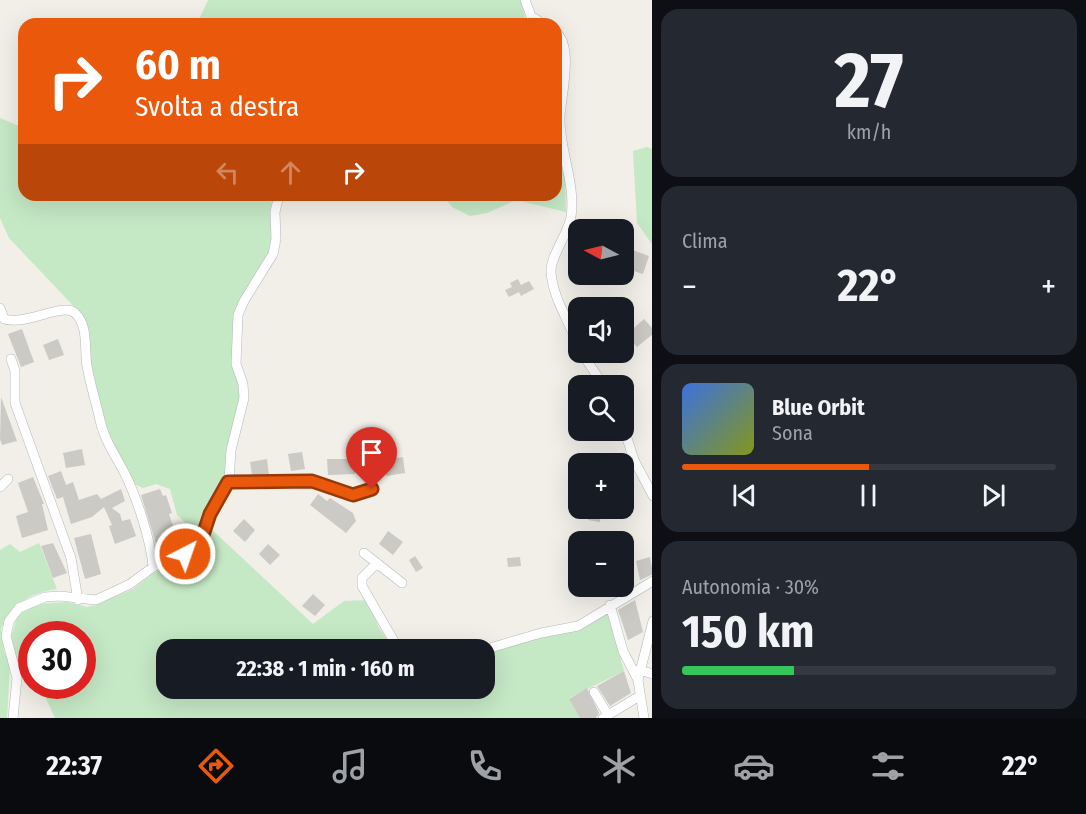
<!DOCTYPE html>
<html lang="it">
<head>
<meta charset="utf-8">
<style>
	:root { --surface:#171b24; --page:#242831; --text:#f1f3f6; --muted:#9ea1a6; --line:#363941; --accent:#ea580c }
	body { margin:0; font-family:"Fira Sans Condensed",sans-serif; background:var(--page); color:var(--text); height:100vh; display:flex; flex-direction:column; font-size:22px; white-space:nowrap }
	* { box-sizing:border-box; margin:0 }
	p { font-size:20px; color:var(--muted) }
	.icon { flex:none; width:33px; height:33px; fill:none; stroke:currentColor; stroke-width:2; stroke-linecap:round; stroke-linejoin:round }
	.map { position:relative; flex:1; overflow:hidden }
	.panel { display:flex; flex-direction:column; gap:9px; padding:9px; background:#0d0f14; width:434px }
	.panel>* { flex:none }
	.hud { position:absolute; left:18px; top:18px; width:544px; height:183px; border-radius:18px; box-shadow:0 6px 24px #0002; background:#ea580c; color:#fff; overflow:hidden }
	.needle { width:39px; rotate:277deg }
	.controls { position:absolute; left:568px; top:219px; display:grid; gap:12px }
	.controls a { display:grid; place-items:center; width:66px; height:66px; border-radius:12px; background:var(--surface); box-shadow:0 6px 24px #0002; font-size:30px }
	.speed { position:absolute; left:18px; top:621px; display:flex; gap:12px; font-size:30px; font-weight:700; text-align:center }
	.speed>* { display:grid; place-content:center; width:78px; height:78px; border-radius:50%; background:var(--surface); box-shadow:0 6px 24px #0002; line-height:1 }
	.speed .limit { border:9px solid #d22; background:#fff; color:#111 }
	.pin { position:absolute; display:grid; place-items:center; width:51px; height:51px; color:#fff; margin:-62px -26px; border-radius:50% 50% 50% 0; rotate:-45deg; box-shadow:0 0 6px #0007 }
	.pin .icon { rotate:45deg }
	.me { position:absolute; width:66px; margin:-33px; rotate:41deg; stroke-linejoin:round; filter:drop-shadow(0 0 4px #0008) }
	.turn { display:flex; align-items:center; gap:21px; height:126px; padding:0 18px; font-size:27px }
	.turn .icon { width:78px; height:78px; stroke-width:2.5 }
	.turn b { display:block; font-size:42px; line-height:51px }
	.lanes { display:flex; align-items:center; height:57px; padding:0 18px; background:#0003; justify-content:center; gap:30px; direction:ltr }
	.lanes .off { opacity:.35 }
	.big { font-size:45px; font-weight:700; line-height:1.1 }
	.panel .widget { flex:1; display:flex; flex-direction:column; justify-content:center; gap:9px; min-width:0; padding:0 21px; border-radius:18px; background:var(--page) }
	.panel .dial { align-items:center; gap:0 }
	.dial b { font-size:78px; line-height:1 }
	.song { display:flex; align-items:center; gap:18px }
	.cover { width:72px; height:72px; border-radius:9px; background:linear-gradient(135deg,hsl(220 70% 55%),hsl(70 70% 35%)) }
	.played { height:6px; border-radius:3px; background:linear-gradient(90deg,var(--accent) 50%,var(--line) 50%) }
	.keys { display:flex; justify-content:space-around; direction:ltr }
	.heat { display:flex; justify-content:space-between; align-items:center; font-size:33px; direction:ltr }
	.charge { height:9px; border-radius:4px; background:linear-gradient(90deg,#34c759 30%,var(--line) 0) }
	.trip { position:absolute; left:156px; top:639px; width:339px; height:60px; border-radius:18px; background:var(--surface); box-shadow:0 6px 24px #0002; font-weight:700; line-height:60px; text-align:center }
	.menu { display:flex; height:96px; justify-content:space-around; align-items:center; background:#090b0e; color:var(--muted) }
	.menu .icon { width:42px; height:42px }
	.menu .current { color:var(--accent) }
	.menu b { font-size:27px; color:var(--text) }
	main { display:flex; flex:1; min-height:0 }
	.map>svg:first-child { display:block }
</style>
</head>
<body>
<main>
<div class="map">
<svg width="653" height="718" viewBox="0 0 653 718">
	<rect width="100%" height="100%" fill="#f1efe8"/>
	<path fill="#c5e8c5" d="M208 0H521L525 18 517 24H197Z
		M557 36 560 43 566 212 516 200 487 213 470 216 452 207 443 195H556Z
		M0 118 24 128V195H274L270 209 272 249 237 307 241 392 223 482 207 510 200 537 177 515 170 489 156 484 143 488 134 484 105 432 82 315 9 238 0 218Z
		M647 147 652 149V244L637 223 633 151Z
		M210 528 313 624 344 601 368 600 379 628 393 649 166 650V688H484L485 652 546 635 571 632 608 612 624 671 569 698 580 718H55L40 686H82V634H32L31 679 22 678 11 638 17 616 36 604 67 602 87 607 96 605 133 589 152 574 184 559 201 547Z
		M39 543 57 589C30 593 12 604 1 629L4 651 10 666 7 718H0V550L10 544 20 552Z"/>
	<path fill="#cccac5" d="M624 247 649 256 643 274 624 268Z
		M518 279 521 285 529 281 534 289 521 296 519 292 509 297 505 290 512 287 510 283Z
		M644 319 653 329V334L637 347 626 335Z
		M22 329 34 362 21 367 8 334Z
		M58 339 64 355 49 360 43 345Z
		M1 397 17 441 2 445 0 439Z
		M82 449 85 465 66 468 63 453Z
		M302 452 305 469 291 471 288 454Z
		M403 457 405 473 386 476 384 460Z
		M267 459 269 475H252L250 462Z
		M327 459H355V474L328 475Z
		M61 471 66 485 73 482 79 500 97 494 101 499 121 489 125 501 112 508 120 514 122 521 130 519 136 536 115 544 109 526 112 525 104 507 92 517 71 524 63 497 57 499 48 476Z
		M33 477 44 504H42L48 530 22 538 16 516 28 512 18 483Z
		M160 489 163 496 166 495 172 513 169 514 176 535 188 526 194 536 181 548 160 557 141 495Z
		M318 494 327 501 330 498 353 513 356 521 346 533 310 505Z
		M590 508H602L600 522 588 520Z
		M244 519 255 530 245 542 233 531Z
		M388 531 403 542 393 555 379 544Z
		M91 534 101 574 85 579 74 538Z
		M53 543 67 573 53 578 41 546Z
		M268 544 280 555 270 565 259 554Z
		M415 556 423 568 416 572 409 560Z
		M520 557 521 566 508 567 507 558Z
		M650 557 653 574 640 580 636 561Z
		M313 594 325 605 315 616 302 606Z
		M635 600 643 632 628 640 618 610Z
		M624 671 631 693 610 706 597 686Z
		M587 688 599 713 596 718H580L569 699Z"/>
	<g fill="none" stroke-linecap="round" stroke-linejoin="round">
		<defs>
			<path id="minor" d="M525 0 531 16 543 24
				M556 32C574 48 561 95 560 117 559 150 576 183 571 217 568 234 550 257 551 272 553 300 571 323 579 349
				M0 308 4 319C27 326 63 302 75 313 89 326 84 350 87 366 90 384 96 402 100 420 104 440 116 456 125 474 137 498 151 541 153 567
				M581 352 604 386
				M11 359 15 371V403L71 558 78 600
				M624 429 634 460 653 496
				M228 482 312 481 353 496 372 489
				M0 487 8 479
				M364 553 402 583
				M377 563 362 578V586L399 650
				M610 605 623 651 638 680
				M483 650 541 633 578 626 653 581
				M639 670 653 674
				M594 692 608 715
				M13 718 17 678 6 636 9 621 19 608 45 597 60 596 96 600 130 584 153 567 185 554 202 538 210 514 229 480 231 450 244 398 243 384 236 364 238 315 244 301 273 254 276 239 275 212 279 195
				M603 718 638 697
				M644 718 638 680 653 621"/>
		</defs>
		<use href="#minor" stroke="#b5b8bc" stroke-width="10"/>
		<use href="#minor" stroke="#fff" stroke-width="9"/>
	</g>
	<g fill="none" stroke-linecap="round" stroke-linejoin="round">
		<defs>
			<path id="route" d="M185 554 202 538 210 514 228 482 312 481 353 495 372 489"/>
		</defs>
		<use href="#route" stroke="#983908" stroke-width="15"/>
		<use href="#route" stroke="#ea580c" stroke-width="10"/>
	</g>
</svg>
<div class="controls">
<a><svg class="needle" viewBox="-14 -14 28 28"><path d="M0-13l5 13h-10z" fill="#e53935"/><path d="M0 13l5-13h-10z" fill="#9ea1a6"/></svg></a>
<a><svg class="icon" aria-label="sound" viewBox="0 0 24 24"><path d="M4 9h4l5-4v14l-5-4H4zM17 9q2 3 0 6"/></svg></a>
<a><svg class="icon" aria-label="search" viewBox="0 0 24 24"><circle cx="10" cy="10" r="6"/><path d="M15 15l6 6"/></svg></a>
<a>+</a>
<a>−</a>
</div>
<div class="speed"><div class="limit">30</div></div>
<div class="pin" style="left:372px;top:489px;background:#d93025"><svg class="icon" aria-label="arrive" viewBox="0 0 24 24"><path d="M6 21V4h12l-3 4 3 4H6"/></svg></div>
<svg class="me" style="left:185px;top:554px" viewBox="-20 -20 40 40"><circle r="17" fill="#ea580c" stroke="#fff" stroke-width="3"/><path d="M0-11L8 9 0 5-8 9z" fill="#fff"/></svg>
<div class="trip">22:38 · 1 min · 160 m</div>
<div class="hud">
<div class="turn"><svg class="icon" aria-label="right" viewBox="0 0 24 24"><path d="M7 20v-9h11M14 6l5 5-5 5"/></svg><div><b>60 m</b>Svolta a destra</div></div>
<div class="lanes"><svg class="icon off" aria-label="left" viewBox="0 0 24 24"><path d="M17 20v-9H6M10 6l-5 5 5 5"/></svg><svg class="icon off" aria-label="ahead" viewBox="0 0 24 24"><path d="M12 20V5M6 11l6-6 6 6"/></svg><svg class="icon" aria-label="right" viewBox="0 0 24 24"><path d="M7 20v-9h11M14 6l5 5-5 5"/></svg></div>
</div>
</div>
<section class="panel">
<div class="widget dial"><b>27</b><p>km/h</p></div>
<div class="widget"><p>Clima</p>
<div class="heat"><a>−</a><b class="big">22°</b><a>+</a></div>
</div>
<div class="widget">
<div class="song"><i class="cover"></i><div><b>Blue Orbit</b><p>Sona</p></div></div>
<div class="played"></div>
<div class="keys"><svg class="icon" aria-label="previous" viewBox="0 0 24 24"><path d="M18 5L8 12l10 7zM5 5v14"/></svg><svg class="icon" aria-label="pause" viewBox="0 0 24 24"><path d="M8 5v14M16 5v14"/></svg><svg class="icon" aria-label="next" viewBox="0 0 24 24"><path d="M6 5l10 7-10 7zM19 5v14"/></svg></div>
</div>
<div class="widget"><p>Autonomia · 30%</p><b class="big">150 km</b><div class="charge"></div></div>
</section>
</main>
<nav class="menu">
<b>22:37</b>
<svg class="icon current" aria-label="directions" viewBox="0 0 24 24"><path d="M12 3l9 9-9 9-9-9zM9 14v-3h6M13 9l2 2-2 2"/></svg>
<svg class="icon" aria-label="music" viewBox="0 0 24 24"><path d="M9 18V5l10-2v13"/><circle cx="6" cy="18" r="3"/><circle cx="16" cy="16" r="3"/></svg>
<svg class="icon" aria-label="phone" viewBox="0 0 24 24"><path d="M5 4h4l2 5-3 2q2 4 5 5l2-3 5 2v4C11 20 4 13 5 4z"/></svg>
<svg class="icon" aria-label="climate" viewBox="0 0 24 24"><path d="M12 3v18M4 7l16 10M4 17L20 7"/></svg>
<svg class="icon" aria-label="car" viewBox="0 0 24 24"><path d="M5 17H2v-5l4-1 3-4h7l3 4 3 1v5h-3M9 17h6M6 11h13"/><circle cx="7" cy="17" r="2"/><circle cx="17" cy="17" r="2"/></svg>
<svg class="icon" aria-label="filters" viewBox="0 0 24 24"><path d="M4 7h16M4 17h16"/><circle cx="9" cy="7" r="2"/><circle cx="15" cy="17" r="2"/></svg>
<b>22°</b>
</nav>
</body>
</html>
